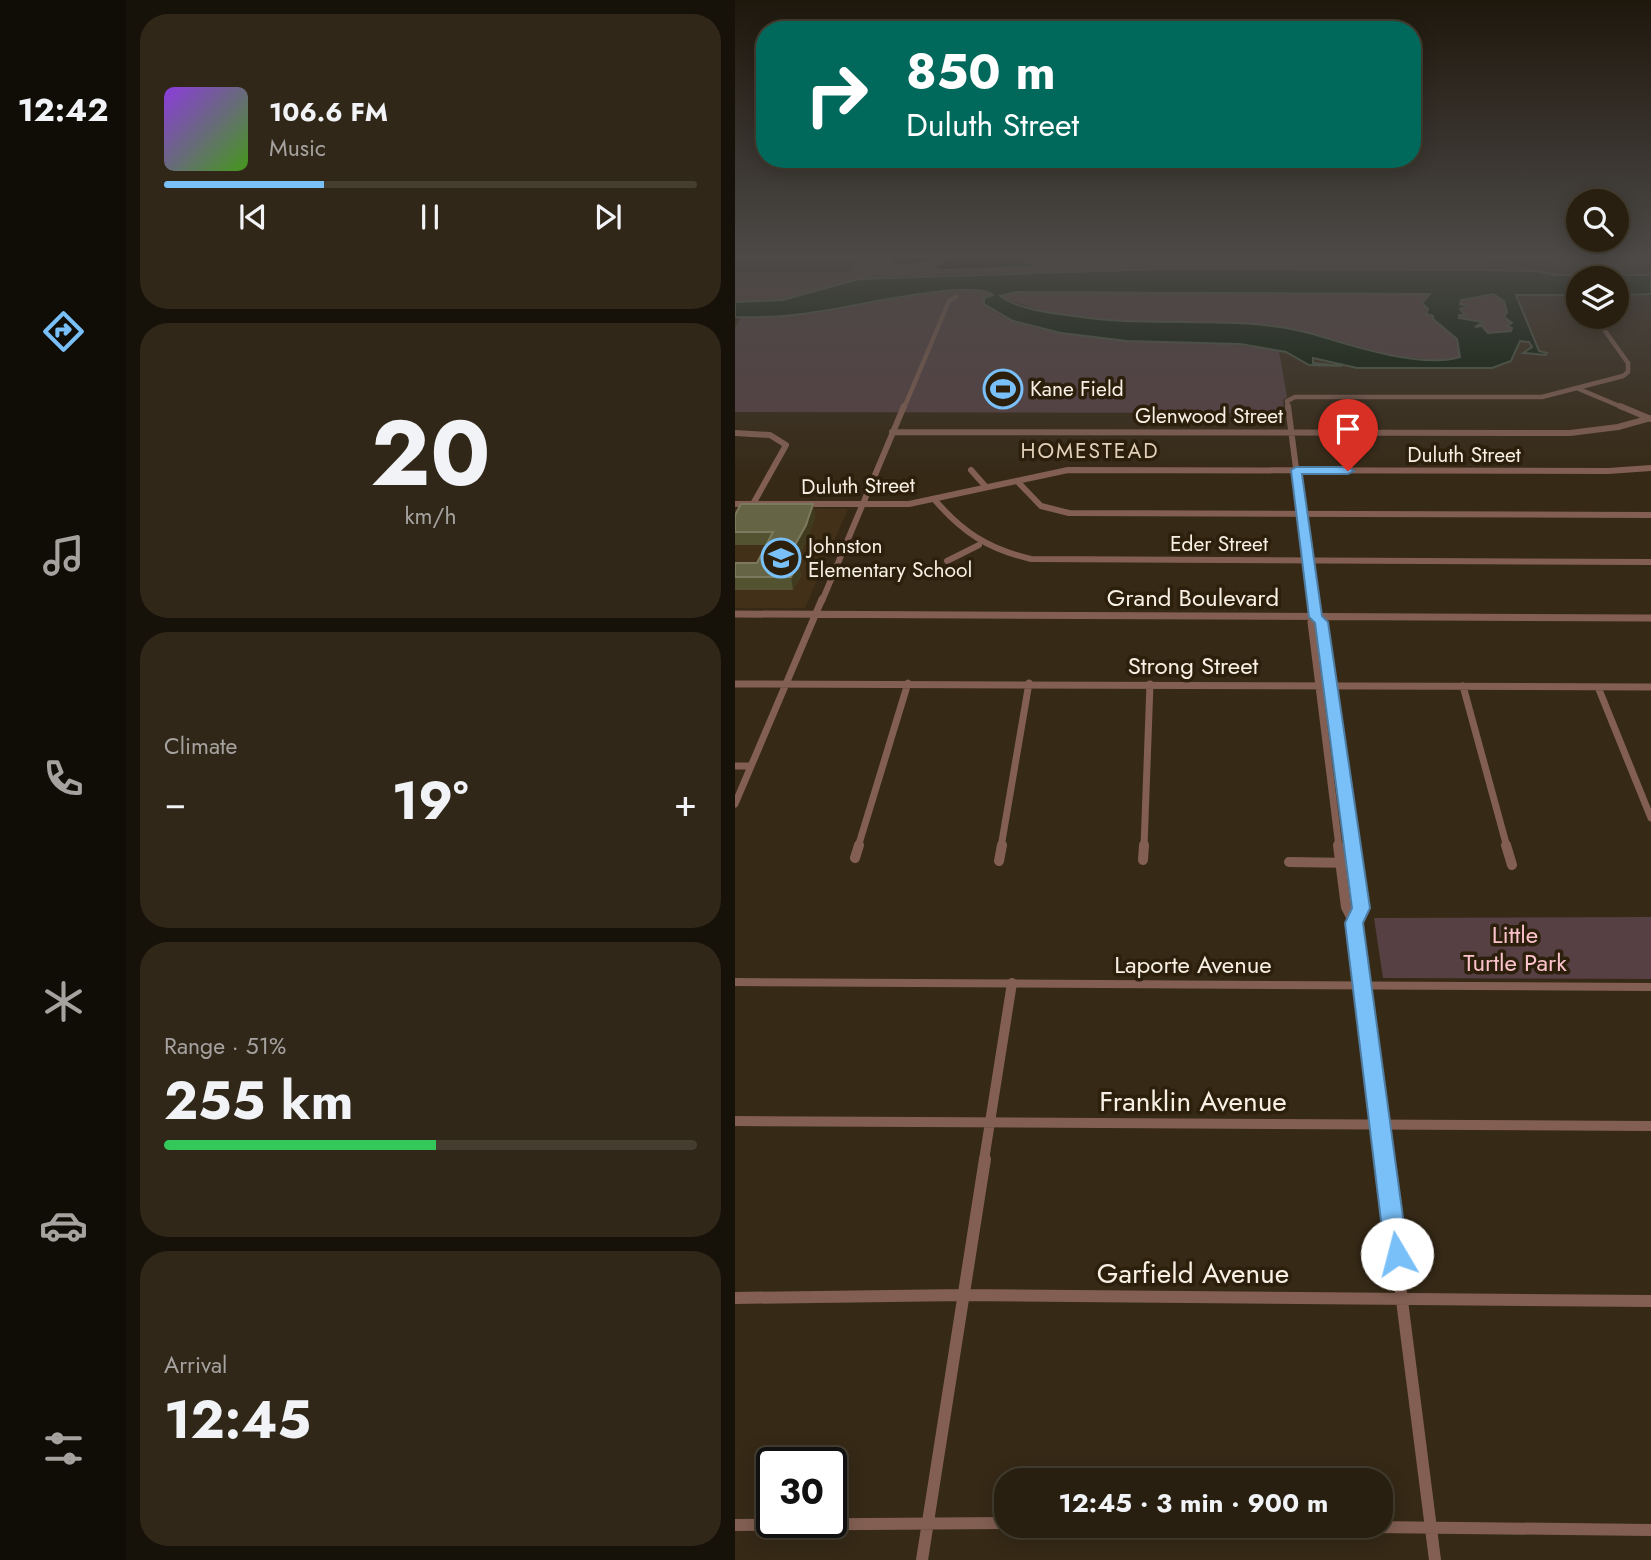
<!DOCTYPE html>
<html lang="en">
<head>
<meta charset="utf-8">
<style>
	:root { --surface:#281f10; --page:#302719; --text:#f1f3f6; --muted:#a5a29f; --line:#443d30; --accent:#79bff8 }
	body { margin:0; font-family:Jost,sans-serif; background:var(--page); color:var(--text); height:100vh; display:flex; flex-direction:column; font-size:26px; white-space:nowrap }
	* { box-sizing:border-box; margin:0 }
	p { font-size:23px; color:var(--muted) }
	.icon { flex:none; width:38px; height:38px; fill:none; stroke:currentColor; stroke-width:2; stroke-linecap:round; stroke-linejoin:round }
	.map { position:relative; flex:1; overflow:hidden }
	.sheet { display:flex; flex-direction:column; gap:14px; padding:14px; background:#161109; width:609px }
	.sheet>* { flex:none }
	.banner { position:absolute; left:21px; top:21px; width:665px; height:147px; border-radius:28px; box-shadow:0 4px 18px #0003,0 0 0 2px var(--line); background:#00695c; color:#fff; overflow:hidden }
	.controls { position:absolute; left:831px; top:189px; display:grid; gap:14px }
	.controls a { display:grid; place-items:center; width:63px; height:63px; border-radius:50%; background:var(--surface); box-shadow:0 4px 18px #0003,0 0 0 2px var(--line); font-size:35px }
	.speed { position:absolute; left:21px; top:1447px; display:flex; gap:14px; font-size:35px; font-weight:700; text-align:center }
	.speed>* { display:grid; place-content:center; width:91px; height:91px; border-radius:50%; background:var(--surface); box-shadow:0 4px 18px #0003,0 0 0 2px var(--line); line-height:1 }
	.speed .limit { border:4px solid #111; border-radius:10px; background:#fff; color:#111 }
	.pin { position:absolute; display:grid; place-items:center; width:60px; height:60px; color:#fff; margin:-72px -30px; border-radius:50% 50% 50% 0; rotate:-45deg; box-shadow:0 0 7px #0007 }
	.pin .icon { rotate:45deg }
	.me { position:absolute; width:77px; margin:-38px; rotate:352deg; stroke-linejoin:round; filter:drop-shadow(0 0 5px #0008) }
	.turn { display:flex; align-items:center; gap:24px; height:147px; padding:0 35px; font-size:32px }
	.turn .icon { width:91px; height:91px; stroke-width:2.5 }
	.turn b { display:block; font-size:49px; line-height:60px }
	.big { font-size:52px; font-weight:700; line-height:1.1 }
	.sheet .tile { flex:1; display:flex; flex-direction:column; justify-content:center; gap:10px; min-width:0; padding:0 24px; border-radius:28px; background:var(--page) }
	.sheet .dial { align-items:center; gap:0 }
	.dial b { font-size:91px; line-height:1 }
	.song { display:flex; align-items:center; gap:21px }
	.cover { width:84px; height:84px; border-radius:10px; background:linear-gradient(135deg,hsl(270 70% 55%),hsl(100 70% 35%)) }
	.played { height:7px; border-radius:4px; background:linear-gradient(90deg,var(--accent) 30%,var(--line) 30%) }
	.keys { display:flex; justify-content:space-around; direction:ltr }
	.heat { display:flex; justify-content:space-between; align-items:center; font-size:38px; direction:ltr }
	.charge { height:10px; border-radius:5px; background:linear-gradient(90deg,#34c759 51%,var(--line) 0) }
	.trip { position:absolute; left:259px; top:1468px; width:399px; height:70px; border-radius:28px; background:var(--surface); box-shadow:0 4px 18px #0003,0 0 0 2px var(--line); font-weight:700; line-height:70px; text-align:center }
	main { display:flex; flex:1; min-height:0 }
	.menu { display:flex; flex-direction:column; width:126px; justify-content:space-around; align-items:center; background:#100c06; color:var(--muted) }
	.menu .icon { width:49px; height:49px }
	.menu .selected { color:var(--accent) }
	.menu b { font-size:32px; color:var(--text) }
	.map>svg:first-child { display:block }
</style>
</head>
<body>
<main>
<nav class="menu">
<b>12:42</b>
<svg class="icon selected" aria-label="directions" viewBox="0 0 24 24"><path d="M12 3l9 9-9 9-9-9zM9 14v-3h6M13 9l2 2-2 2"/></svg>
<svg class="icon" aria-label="music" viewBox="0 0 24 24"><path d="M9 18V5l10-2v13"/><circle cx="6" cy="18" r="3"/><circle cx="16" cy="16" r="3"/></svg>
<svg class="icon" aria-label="phone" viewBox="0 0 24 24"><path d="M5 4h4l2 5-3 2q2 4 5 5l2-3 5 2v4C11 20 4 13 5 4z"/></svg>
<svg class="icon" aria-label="climate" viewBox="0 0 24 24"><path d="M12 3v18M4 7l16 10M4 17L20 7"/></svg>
<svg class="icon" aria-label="car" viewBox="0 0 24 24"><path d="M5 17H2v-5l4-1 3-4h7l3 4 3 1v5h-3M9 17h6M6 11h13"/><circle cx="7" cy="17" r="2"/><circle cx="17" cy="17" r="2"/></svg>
<svg class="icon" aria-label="filters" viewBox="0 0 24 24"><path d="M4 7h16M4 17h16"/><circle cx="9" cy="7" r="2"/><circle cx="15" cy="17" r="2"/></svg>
</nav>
<section class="sheet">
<div class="tile">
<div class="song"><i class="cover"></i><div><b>106.6 FM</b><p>Music</p></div></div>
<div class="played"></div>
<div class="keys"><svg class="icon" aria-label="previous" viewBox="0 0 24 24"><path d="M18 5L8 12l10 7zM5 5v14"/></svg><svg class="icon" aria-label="pause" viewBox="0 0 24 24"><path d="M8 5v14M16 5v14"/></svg><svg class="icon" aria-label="next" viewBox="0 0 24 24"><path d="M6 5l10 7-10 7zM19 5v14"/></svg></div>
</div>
<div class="tile dial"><b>20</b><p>km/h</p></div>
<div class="tile"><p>Climate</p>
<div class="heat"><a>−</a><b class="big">19°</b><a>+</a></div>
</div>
<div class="tile"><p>Range · 51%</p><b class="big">255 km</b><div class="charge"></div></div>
<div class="tile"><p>Arrival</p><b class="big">12:45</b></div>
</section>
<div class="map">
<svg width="916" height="1560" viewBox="0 0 916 1560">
	<rect width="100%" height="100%" fill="#362916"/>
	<path fill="#423118" d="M808 256H916V270L814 266Z
		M0 508 113 509 70 608H0Z"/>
	<path fill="#564043" d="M128 256H768L748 261 752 270 430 269 202 274 124 279 48 300 0 302V272H116Z
		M235 290 252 291 259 295 249 304C258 307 259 312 266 316 277 321 289 326 302 328 382 346 464 336 544 351L552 397 548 400 549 413 0 412V327L7 317C84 316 158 293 235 290Z
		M282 292 695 294 690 298 691 313 698 316V319L722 339 725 357 702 360 653 355 580 334 533 326 402 322 321 316 264 296Z
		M743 293 766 297 772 312 769 316 777 323 776 331 753 333 748 327H740L745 323 725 319 723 315 729 316 724 302Z
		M916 917V979L648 978 639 918Z"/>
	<path fill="#031803" stroke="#4c5946" stroke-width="2" fill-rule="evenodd" d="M156 256H294L296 259 318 261 319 262H288L302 265 296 267 207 270 198 267 217 256 171 266 154 262Z
		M430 269 737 270 803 271 820 275H916V294L882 295V278H844L843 295H781L804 351 812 353 811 355 788 353 797 347 794 342 785 341 776 361 757 368H622L578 358V363L607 366 574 365 551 352 505 344 392 341 326 333 278 321 249 304V298L258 295C236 278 113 308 81 312 55 316 27 318 0 317V302L48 300 124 279ZM282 292 695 294 687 303 693 309 691 314 698 316V319L722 339 725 357C686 369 614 345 578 334 502 313 418 329 340 316 316 313 285 310 265 296ZM758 294 769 301 772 312 769 317 777 323 772 326 777 328 776 331 753 333 747 326 740 327 748 322 724 318V315H730L725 309 731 306 725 304 726 300Z"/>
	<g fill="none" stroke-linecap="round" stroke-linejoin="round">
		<path stroke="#825f52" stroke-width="4.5" d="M844 389 889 408
			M169 408 214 301 221 297
			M553 408 552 401 560 397H807L888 376 893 372V363L860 317"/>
		<path stroke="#825f52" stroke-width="6" d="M553 406 578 601
			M885 406 916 419
			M157 432 835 433 883 427 916 418
			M0 433 35 435 51 445 18 504
			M236 470 251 487
			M282 481 306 506 334 513 916 515
			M199 499C227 532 253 549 296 559L916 562
			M0 504H174L333 470 873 471 916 468
			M212 561 244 545
			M87 601 169 406"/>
		<path stroke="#825f52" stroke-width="7" d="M578 599 580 617 586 622 617 847
			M0 614 916 618
			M580 617 576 622 604 847
			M0 684 916 687
			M728 686 772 847
			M863 687 916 818
			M0 766H16
			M0 804 87 599
			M123 847 173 683
			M266 847 294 683
			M409 847 415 684"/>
		<path stroke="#825f52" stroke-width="10" d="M603 845 611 907 619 923 649 1160
			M617 845 626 908 619 923
			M771 845 777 865
			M120 858 124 845
			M408 860 409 845
			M264 861 267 845
			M554 862 619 863
			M0 1121 916 1126
			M249 1160 277 983"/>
		<path stroke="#825f52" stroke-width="12" d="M649 1159 700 1560
			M0 1298 229 1295 916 1301
			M0 1525 271 1523
			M549 1526 916 1530
			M187 1560 250 1159"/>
		<path fill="#825f52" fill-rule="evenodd" d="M12 256H18L0 263V260Z
			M0 978 916 983V991L0 986Z"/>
	</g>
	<path fill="#535332" d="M78 504 80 517 73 538 60 563H63L66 576 58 590H0V563H22L32 545H0V515Z"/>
	<path fill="#403b1f" d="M78 504 80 517 73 538 53 576 50 563Z
		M63 563 66 576 58 590 56 577Z"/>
	<path fill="#656445" stroke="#7c7a5e" stroke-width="2" d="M6 504H78L71 525 50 563H63L56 577H0V563H22L38 532H0V515Z"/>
	<linearGradient id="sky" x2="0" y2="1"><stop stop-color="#1e170c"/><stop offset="0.54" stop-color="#4c4947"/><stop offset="1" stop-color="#4c4947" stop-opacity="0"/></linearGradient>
	<rect width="916" height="474" fill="url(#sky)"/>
	<path fill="#79bff8" stroke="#4f7ca1" stroke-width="2" d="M561 467H613L619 471 613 474H567L587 616 593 622 635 908 628 923 673 1254 670 1261 662 1264 654 1261 650 1254 610 923 617 908 580 623 574 617 556 470Z"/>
	<defs>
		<symbol id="stadium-ring" viewBox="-11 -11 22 22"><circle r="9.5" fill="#2c1f0c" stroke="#79bff8" stroke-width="1.5"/><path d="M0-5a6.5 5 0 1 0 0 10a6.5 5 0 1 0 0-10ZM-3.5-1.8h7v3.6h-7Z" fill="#79bff8"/></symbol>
		<symbol id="school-ring" viewBox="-11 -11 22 22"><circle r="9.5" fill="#2c1f0c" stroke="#79bff8" stroke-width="1.5"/><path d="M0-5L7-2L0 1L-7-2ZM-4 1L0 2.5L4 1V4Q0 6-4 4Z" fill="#79bff8"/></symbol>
	</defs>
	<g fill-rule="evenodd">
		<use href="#stadium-ring" x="246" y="367" width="44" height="44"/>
		<use href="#school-ring" x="24" y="536" width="44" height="44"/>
	</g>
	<g text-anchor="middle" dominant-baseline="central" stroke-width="7" stroke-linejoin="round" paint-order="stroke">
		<g font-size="21" fill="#f8f0e4" stroke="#2c1f0c" text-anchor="start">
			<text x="295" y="389">Kane Field</text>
			<text x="73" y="546">Johnston<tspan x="73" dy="24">Elementary School</tspan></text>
		</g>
		<g font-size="21" fill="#f8f0e4" stroke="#2c1f0c">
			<text x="474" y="416">Glenwood Street</text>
			<text x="729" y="455">Duluth Street</text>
			<text transform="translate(123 486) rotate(-1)">Duluth Street</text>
			<text x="484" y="544">Eder Street</text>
		</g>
		<g font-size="21" letter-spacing="2" fill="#e2d1ba" stroke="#2c1f0c">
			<text x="355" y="451">HOMESTEAD</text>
		</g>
		<g font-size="24" fill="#f8f0e4" stroke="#2c1f0c">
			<text x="458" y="597">Grand Boulevard</text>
			<text x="458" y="665">Strong Street</text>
			<text x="458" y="964">Laporte Avenue</text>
		</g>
		<g font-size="24" fill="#fcc3cc" stroke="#2c1f0c">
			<text x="780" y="934">Little<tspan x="780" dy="28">Turtle Park</tspan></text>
		</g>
		<g font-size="28" fill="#f8f0e4" stroke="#2c1f0c">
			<text x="458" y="1101">Franklin Avenue</text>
			<text x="458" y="1273">Garfield Avenue</text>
		</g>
	</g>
</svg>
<div class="controls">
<a><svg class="icon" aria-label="search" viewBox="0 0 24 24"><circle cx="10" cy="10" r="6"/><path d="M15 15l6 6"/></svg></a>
<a><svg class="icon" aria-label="layers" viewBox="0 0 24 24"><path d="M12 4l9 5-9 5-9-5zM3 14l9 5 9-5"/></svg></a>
</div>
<div class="speed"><div class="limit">30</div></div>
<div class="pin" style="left:613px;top:471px;background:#d93025"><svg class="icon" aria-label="arrive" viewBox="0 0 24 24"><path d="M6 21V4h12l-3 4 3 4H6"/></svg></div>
<svg class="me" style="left:662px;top:1254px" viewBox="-20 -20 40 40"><circle r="19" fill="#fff"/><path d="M0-13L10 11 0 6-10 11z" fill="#79bff8"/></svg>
<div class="trip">12:45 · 3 min · 900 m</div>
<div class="banner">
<div class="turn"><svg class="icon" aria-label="right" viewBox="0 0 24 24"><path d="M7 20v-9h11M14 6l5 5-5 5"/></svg><div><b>850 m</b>Duluth Street</div></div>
</div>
</div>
</main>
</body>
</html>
